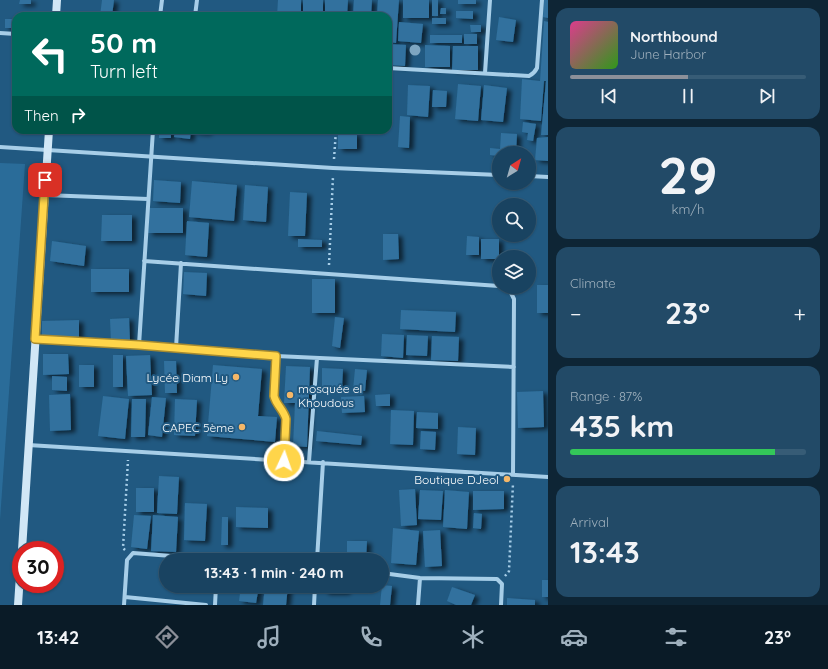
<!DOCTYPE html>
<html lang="en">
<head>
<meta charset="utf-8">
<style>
	:root { --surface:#194361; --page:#224a67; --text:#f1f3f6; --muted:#9fb0bd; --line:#375c76; --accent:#8c9099 }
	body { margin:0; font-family:Quicksand,sans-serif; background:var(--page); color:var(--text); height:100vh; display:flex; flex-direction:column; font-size:15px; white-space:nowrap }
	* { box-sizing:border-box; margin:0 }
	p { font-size:13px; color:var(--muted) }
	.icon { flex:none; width:22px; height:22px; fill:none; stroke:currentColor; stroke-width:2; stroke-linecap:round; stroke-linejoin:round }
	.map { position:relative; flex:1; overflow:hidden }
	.sheet { display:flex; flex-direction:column; gap:8px; padding:8px; background:#0e2535; width:280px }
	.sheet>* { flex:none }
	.top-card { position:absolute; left:12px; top:12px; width:380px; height:122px; border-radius:12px; box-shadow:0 1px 3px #0004,0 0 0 1px var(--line); background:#00695c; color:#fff; overflow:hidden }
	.needle { width:26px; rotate:37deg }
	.buttons { position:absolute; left:492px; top:146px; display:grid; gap:8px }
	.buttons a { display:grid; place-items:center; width:44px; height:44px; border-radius:50%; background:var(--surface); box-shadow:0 1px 3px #0004,0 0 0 1px var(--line); font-size:20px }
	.speed { position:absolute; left:12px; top:541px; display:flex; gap:8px; font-size:20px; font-weight:700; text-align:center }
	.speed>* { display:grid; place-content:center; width:52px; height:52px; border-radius:50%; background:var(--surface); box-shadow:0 1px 3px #0004,0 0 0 1px var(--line); line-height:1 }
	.speed .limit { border:6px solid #d22; background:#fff; color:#111 }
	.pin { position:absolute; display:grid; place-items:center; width:34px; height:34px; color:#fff; margin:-17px; border-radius:8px; box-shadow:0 2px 6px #0006 }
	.me { position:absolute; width:44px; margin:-22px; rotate:3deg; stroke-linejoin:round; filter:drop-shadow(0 0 3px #0008) }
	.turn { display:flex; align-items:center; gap:14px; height:84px; padding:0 12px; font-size:18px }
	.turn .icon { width:52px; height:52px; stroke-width:2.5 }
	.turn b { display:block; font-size:28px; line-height:34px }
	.then { display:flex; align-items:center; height:38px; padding:0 12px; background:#0003; gap:8px; font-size:15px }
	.big { font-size:30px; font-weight:800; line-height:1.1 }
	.sheet .widget { flex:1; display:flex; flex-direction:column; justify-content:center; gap:6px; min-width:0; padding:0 14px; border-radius:12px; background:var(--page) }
	.sheet .dial { align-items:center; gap:0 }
	.dial b { font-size:52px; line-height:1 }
	.song { display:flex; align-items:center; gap:12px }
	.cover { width:48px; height:48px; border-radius:6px; background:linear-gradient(135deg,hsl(330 70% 55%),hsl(110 70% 35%)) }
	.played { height:4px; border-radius:2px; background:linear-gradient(90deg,var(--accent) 50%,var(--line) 50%) }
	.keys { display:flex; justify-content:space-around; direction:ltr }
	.heat { display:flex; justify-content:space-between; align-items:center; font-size:22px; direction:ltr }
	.charge { height:6px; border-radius:3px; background:linear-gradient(90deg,#34c759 87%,var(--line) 0) }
	.trip { position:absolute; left:159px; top:553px; width:230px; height:40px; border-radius:20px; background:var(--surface); box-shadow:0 1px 3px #0004,0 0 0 1px var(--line); font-weight:800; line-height:40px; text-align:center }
	.tab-bar { display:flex; height:64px; justify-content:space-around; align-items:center; background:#0a1b27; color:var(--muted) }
	.tab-bar .icon { width:28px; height:28px }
	.tab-bar .active { color:var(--accent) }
	.tab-bar b { font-size:18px; color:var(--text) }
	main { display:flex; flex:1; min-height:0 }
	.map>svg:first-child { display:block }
</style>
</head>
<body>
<main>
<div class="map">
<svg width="548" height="605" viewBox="0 0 548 605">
	<defs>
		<filter id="shadow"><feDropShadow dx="4.5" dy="2.5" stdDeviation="2" flood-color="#0009"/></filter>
	</defs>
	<rect width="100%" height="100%" fill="#215981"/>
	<path fill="#2a6c99" d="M0 163 25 164 0 520Z"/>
	<path fill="#30719e" filter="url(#shadow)" d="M20 0H31V4H19Z
		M102 0H114L112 16H100Z
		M278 0H301V16H277Z
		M303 0H323V13L303 12Z
		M325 0H348L347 16H325Z
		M354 0H372L371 16H353Z
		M378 0H399L396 43 388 42V16H377Z
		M403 0H429V18H403Z
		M432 0H438V16H432Z
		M458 0H476V4H458Z
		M544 0H548V18L543 17Z
		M441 8H446V14H440Z
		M456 11H473V19L456 18Z
		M303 14H322V16H303Z
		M499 17 516 20 513 42 496 40Z
		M432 18H446V24H432Z
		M5 19H16V28H5Z
		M544 21 548 22V135H541L546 81H544L541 121 520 119 522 79 540 81Z
		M399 22 423 24 421 43 398 41Z
		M470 25H481V32H471Z
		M464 34H477V44H464Z
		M430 35H462V43H430Z
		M388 44 406 45 405 66 388 65Z
		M425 45 450 46V67H425Z
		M453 46H478V70H452Z
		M458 84 481 86 478 121 455 119Z
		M408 85 430 86 428 117 407 115Z
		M484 85 507 88 503 122 481 120Z
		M433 90 447 91 446 107H432Z
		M400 116 410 117 409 148 398 147Z
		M523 122 536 124 533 141 527 140 528 133 522 132Z
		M159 130H171V138H159Z
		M175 130H191L190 139 174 137Z
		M194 130H208L207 133 194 132Z
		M338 133H357V149H338Z
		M501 133 517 134 516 153H499V156L490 155V148L500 149Z
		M548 137V161L535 160 537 138Z
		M154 180 181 182 180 203 153 201Z
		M192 181 237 185 234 221 189 217Z
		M245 185 268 187 266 222 243 220Z
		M290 192 307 193 305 236H288Z
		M149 208H183V233H148Z
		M102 215H132V241H101Z
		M187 221 209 223 207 257 185 255Z
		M383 234H398L399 259 383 260Z
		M467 236 479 237V255H466Z
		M298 239 322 240V247H298Z
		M481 239H499V259H481Z
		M52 241 86 246 84 266 50 261Z
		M91 269H129V292H91Z
		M184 272 207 273 206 296 183 294Z
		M312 279H335V313H312Z
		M537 285H548V313H537Z
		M401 310 456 312 455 332 400 329Z
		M335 317 344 318 340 348 332 346Z
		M129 318 130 341 111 342 110 319Z
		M79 320V339H42V321Z
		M382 334 404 335 403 358 381 356Z
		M407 335 428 336 427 356 406 355Z
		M432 336 459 337 458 361 431 360Z
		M43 354H68L69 374 43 375Z
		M113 355H123V387H113Z
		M150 355 152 395 128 396 126 356Z
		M164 361H176L177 393H165Z
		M79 365H94V387H79Z
		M213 365 262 369 258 416 277 417 275 442 207 436Z
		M286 366 310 367 307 447 293 446 295 403H284Z
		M322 368 343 369 342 387 322 386Z
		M355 369 367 370 365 391 353 390Z
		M52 376 67 377V391L52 390Z
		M543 391 544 427 518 428 517 392Z
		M70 394 71 430 50 431 49 395Z
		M390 394V406H376L375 395Z
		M103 396 129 399 125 439 98 436Z
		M364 396 365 412 342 413 341 397Z
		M152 397 166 398 162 437 148 435Z
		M132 399H146L145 437H131Z
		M175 399 197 400 195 436 174 435Z
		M391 410 414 411 413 445 390 444Z
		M417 412 438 413V429L416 428Z
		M458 427 476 428 475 455 457 454Z
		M317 431 362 436 361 445 316 441Z
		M421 431 436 432 435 450 420 449Z
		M159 476 179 477 177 514 157 513Z
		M136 488H154V512H136Z
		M415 489 417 525 401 526 399 490Z
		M420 490 443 491 441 520 418 519Z
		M445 490 469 492 467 529 443 527Z
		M473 491H504V509L473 510Z
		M185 503 207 504 205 541 184 540Z
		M236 507 268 508V528L236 527Z
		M474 513 482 514 481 529 473 528Z
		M134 515 151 516 147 549 131 547Z
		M153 515 178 517 176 552 151 551Z
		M222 517H228V545H221Z
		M393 528 419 531 416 565 391 563Z
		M440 530 442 566 425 567 423 531Z
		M347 541H367L366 560H347Z
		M542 580H548V597H542Z
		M382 585 392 586 390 605H380Z
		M241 586H259L256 603 239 601Z
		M265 586H288L286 605H263Z
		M324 586H346V592H324Z
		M452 587 475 595 471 605H456L447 601Z
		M507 598 535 600V605H507Z"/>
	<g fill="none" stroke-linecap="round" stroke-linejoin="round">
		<path stroke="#a7cee8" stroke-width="2.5" stroke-dasharray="2 3" stroke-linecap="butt" d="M334 159 336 130
			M329 265 333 176
			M125 550 123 548 128 460
			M505 576 509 571 513 483"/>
		<path stroke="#a7cee8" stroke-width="4" d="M160 16 162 0
			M195 16 197 0
			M0 33 16 34
			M388 68 529 76C533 74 535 72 537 68L542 0
			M485 73 490 0
			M0 147 333 168 499 175
			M529 176 548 177
			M45 195 148 199
			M144 261 499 286
			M503 287 509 289 514 299 513 475
			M35 339 139 345 276 356 514 367
			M139 345 153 130
			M176 348 181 263
			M276 356 274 396C276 405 284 410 286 419L284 461
			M28 445 548 477
			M309 461 317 358
			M317 560 323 462
			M382 573 420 578 497 579 502 584 501 605
			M125 597 206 605
			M124 605 127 560 133 553 223 560
			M215 605 216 586
			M314 605 315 586
			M418 605 420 578"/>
		<path stroke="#d1e7f6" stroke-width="8" d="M56 16 57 0
			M22 550 49 130
			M18 605 21 560"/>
	</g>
	<circle fill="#7ea6c1" cx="415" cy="50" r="5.5"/>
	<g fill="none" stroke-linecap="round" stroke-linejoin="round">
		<defs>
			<path id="route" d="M45 180 35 339 139 345 276 356 274 396C276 405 284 410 286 419L284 461"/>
		</defs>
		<use href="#route" stroke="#a68a30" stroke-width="10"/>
		<use href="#route" stroke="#ffd54a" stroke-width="7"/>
	</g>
	<g fill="#f5b768" stroke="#215981" stroke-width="1.5">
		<circle cx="236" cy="377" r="4"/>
		<circle cx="290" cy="395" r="4"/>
		<circle cx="242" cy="427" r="4"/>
		<circle cx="507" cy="479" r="4"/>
	</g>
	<g text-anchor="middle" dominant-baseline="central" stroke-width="4" stroke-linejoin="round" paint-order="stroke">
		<g font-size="12" fill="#fff" stroke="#215981" text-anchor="end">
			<text x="228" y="377">Lycée Diam Ly</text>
			<text x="298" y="388" text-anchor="start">mosquée el<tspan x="298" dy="14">Khoudous</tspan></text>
			<text x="234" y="427">CAPEC 5ème</text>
			<text x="499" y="479">Boutique DJeol</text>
		</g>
	</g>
</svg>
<div class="buttons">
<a><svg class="needle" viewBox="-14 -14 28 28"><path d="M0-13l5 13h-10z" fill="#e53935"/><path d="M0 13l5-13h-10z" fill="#9fb0bd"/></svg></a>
<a><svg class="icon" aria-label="search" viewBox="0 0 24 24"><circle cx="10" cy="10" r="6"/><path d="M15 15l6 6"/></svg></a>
<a><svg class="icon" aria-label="layers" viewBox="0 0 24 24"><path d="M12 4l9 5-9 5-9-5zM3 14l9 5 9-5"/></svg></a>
</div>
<div class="speed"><div class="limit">30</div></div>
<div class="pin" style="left:45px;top:180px;background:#d93025"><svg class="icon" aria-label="arrive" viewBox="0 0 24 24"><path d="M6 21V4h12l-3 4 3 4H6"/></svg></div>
<svg class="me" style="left:284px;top:461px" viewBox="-20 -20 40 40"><circle r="17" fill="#ffd54a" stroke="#fff" stroke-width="3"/><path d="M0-11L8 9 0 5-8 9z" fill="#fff"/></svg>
<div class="trip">13:43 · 1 min · 240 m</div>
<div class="top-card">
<div class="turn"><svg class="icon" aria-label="left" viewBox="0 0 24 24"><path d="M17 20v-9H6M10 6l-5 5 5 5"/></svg><div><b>50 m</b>Turn left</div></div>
<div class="then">Then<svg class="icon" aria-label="right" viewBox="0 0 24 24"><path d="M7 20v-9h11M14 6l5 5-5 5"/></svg></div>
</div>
</div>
<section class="sheet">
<div class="widget">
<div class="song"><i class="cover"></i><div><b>Northbound</b><p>June Harbor</p></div></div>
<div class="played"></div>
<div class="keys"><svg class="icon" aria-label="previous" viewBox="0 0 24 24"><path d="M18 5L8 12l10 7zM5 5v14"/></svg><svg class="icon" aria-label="pause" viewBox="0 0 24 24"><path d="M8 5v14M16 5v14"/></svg><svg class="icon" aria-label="next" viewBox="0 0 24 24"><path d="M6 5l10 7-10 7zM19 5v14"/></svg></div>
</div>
<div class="widget dial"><b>29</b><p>km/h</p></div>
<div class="widget"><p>Climate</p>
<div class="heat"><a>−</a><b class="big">23°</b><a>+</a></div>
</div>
<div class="widget"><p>Range · 87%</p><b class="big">435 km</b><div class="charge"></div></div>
<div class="widget"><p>Arrival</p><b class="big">13:43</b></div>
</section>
</main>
<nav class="tab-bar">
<b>13:42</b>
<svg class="icon active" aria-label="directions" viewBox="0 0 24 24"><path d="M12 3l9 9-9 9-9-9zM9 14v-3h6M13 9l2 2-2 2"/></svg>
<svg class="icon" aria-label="music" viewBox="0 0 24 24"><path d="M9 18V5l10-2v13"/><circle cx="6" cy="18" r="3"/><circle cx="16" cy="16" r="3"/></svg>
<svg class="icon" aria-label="phone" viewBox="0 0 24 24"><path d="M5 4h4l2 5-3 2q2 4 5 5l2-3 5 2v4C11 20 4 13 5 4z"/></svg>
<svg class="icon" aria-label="climate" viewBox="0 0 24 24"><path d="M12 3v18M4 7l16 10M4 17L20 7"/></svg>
<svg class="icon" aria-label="car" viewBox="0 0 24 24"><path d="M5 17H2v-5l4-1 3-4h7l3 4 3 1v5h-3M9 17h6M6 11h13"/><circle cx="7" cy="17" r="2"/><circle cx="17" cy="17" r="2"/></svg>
<svg class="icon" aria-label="filters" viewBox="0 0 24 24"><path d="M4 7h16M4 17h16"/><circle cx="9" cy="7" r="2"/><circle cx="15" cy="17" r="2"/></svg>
<b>23°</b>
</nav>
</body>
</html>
